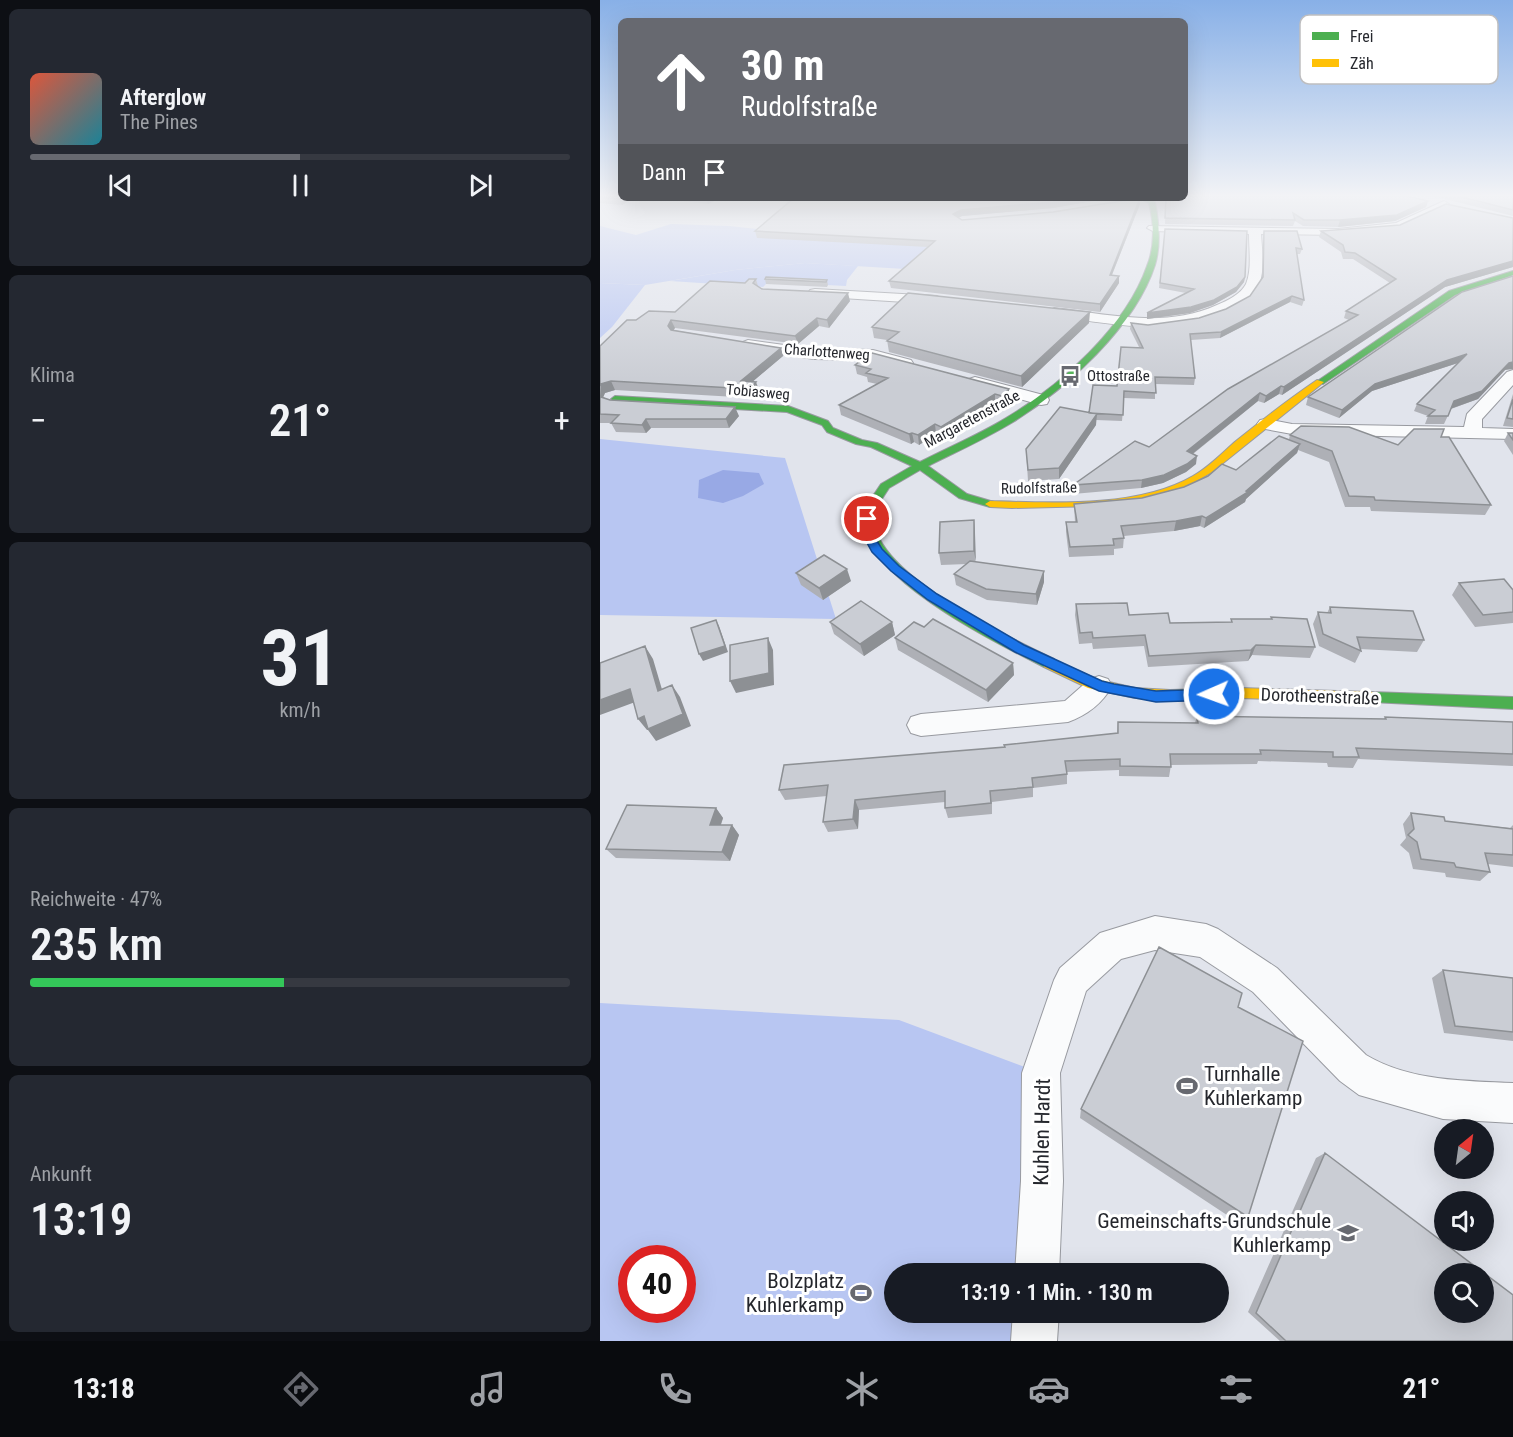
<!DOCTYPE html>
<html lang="de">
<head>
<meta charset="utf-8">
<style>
	:root { --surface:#171b24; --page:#242831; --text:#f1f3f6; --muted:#9ea1a6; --line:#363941; --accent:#676970 }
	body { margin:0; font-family:"Roboto Condensed",sans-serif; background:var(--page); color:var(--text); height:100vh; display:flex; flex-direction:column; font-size:22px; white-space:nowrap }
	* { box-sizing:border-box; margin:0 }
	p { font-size:20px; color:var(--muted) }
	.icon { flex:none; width:33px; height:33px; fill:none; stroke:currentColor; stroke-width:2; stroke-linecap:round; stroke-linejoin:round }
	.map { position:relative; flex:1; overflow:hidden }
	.drawer { display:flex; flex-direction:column; gap:9px; padding:9px; background:#0d0f14; width:600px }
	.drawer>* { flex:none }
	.guide { position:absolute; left:18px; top:18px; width:570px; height:183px; border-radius:9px; box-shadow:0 6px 24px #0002; background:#676970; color:#fff; overflow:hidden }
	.needle { width:39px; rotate:29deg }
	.controls { position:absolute; left:834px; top:1119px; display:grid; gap:12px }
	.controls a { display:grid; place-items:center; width:60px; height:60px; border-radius:50%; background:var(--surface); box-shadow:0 6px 24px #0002; font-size:30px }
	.speed { position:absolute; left:18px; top:1245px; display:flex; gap:12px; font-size:30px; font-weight:700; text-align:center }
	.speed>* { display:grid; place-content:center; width:78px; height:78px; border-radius:50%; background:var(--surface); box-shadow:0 6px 24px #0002; line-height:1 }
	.speed .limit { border:9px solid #d22; background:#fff; color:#111 }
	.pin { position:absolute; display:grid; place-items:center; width:51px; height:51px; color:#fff; margin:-26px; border:3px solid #fff; border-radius:50%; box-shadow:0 2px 6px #0007 }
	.me { position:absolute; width:66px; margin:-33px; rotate:268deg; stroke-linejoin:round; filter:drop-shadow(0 0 4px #0008) }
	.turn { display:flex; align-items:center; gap:21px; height:126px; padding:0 24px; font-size:27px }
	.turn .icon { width:78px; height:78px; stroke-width:2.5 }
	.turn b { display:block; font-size:42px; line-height:51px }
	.then { display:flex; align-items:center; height:57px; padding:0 24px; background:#0003; gap:12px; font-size:22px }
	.big { font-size:45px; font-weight:600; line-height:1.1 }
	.drawer .widget { flex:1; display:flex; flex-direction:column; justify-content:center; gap:9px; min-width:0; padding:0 21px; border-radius:9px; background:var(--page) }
	.drawer .dial { align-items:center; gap:0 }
	.dial b { font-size:78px; line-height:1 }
	.song { display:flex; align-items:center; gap:18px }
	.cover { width:72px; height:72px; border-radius:9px; background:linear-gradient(135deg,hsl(10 70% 55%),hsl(190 70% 35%)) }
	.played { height:6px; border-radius:3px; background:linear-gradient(90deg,var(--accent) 50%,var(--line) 50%) }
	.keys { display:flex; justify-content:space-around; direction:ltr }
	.heat { display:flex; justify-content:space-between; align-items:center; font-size:33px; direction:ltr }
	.charge { height:9px; border-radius:4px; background:linear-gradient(90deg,#34c759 47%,var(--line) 0) }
	.trip { position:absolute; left:284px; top:1263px; width:345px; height:60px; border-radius:30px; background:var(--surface); box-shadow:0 6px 24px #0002; font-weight:600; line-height:60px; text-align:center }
	.tab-bar { display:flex; height:96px; justify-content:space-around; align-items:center; background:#090b0e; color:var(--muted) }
	.tab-bar .icon { width:42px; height:42px }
	.tab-bar .current { color:var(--accent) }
	.tab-bar b { font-size:27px; color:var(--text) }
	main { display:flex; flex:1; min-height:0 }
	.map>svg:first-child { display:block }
</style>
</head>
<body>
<main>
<section class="drawer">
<div class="widget">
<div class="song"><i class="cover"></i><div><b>Afterglow</b><p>The Pines</p></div></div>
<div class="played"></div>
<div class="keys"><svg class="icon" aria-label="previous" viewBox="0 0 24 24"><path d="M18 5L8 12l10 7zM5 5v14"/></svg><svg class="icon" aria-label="pause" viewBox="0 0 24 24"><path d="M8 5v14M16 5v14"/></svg><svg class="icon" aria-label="next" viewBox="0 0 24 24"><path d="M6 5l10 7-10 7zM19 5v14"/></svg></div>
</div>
<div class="widget"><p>Klima</p>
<div class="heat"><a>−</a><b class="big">21°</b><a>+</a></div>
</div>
<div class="widget dial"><b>31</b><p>km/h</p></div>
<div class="widget"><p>Reichweite · 47%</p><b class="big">235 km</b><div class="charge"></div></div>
<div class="widget"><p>Ankunft</p><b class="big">13:19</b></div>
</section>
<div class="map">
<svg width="913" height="1341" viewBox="0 0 913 1341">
	<rect width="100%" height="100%" fill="#e1e4ec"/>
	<path fill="#b8c6f2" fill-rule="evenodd" d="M205 263 258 266 247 280 246 286 168 282 163 287 70 281 135 270Z
		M0 283 45 285 12 327 0 338Z
		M0 439 185 458 236 619 0 615Z
		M0 1003 299 1020 441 1073 437 1273 294 1274V1312L436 1313 434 1341H0ZM32 1258H82V1310H32Z"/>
	<path fill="#bac7f0" d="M71 224 129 226 203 234 362 238 322 270 205 263 135 270 45 285 0 283V226L36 235Z"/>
	<path fill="#98a9e5" d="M123 470 159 473 164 484 143 496 123 503 98 498 99 480Z"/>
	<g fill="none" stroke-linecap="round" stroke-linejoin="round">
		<defs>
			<path id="street" d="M844 201 849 204 848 206 798 229 738 235 661 234C662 250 665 269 659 285 653 297 640 305 627 311 568 338 516 324 454 316L447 312 454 308C509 314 564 329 617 305 627 301 641 294 646 284 652 269 649 250 649 234L553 231 547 228 549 226 738 229 796 223Z
				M215 289 337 296 344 300 337 304 210 296 208 293 210 290Z
				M148 340 214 349 273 350 311 360 313 363 305 368 273 360 214 359 143 348 140 345 143 342Z
				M913 370V385L882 419V428L913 429V439L692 434 660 428 657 424 660 420 666 419 692 424 864 427 867 414 907 372Z
				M375 377 447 396 449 400 447 404 441 405 369 385 367 382 369 379Z
				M499 676 508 679 512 686C502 704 487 715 468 722L321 736 311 733 307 725 311 717 321 714 465 701 490 679Z
				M555 916 606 924 618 929 677 968 766 1055C809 1081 865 1081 913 1083V1123L843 1119 759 1095 740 1081 653 992 600 957 555 950 521 959 486 991 460 1073 463 1181 459 1274H415L421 1181 422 1073 454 980 460 968 500 933Z
				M413 1312H459L457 1341H411Z"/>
			<path id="fast" d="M539 198H547L555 202C559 222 561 245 555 265 535 327 466 389 413 422 385 439 356 452 328 466L367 494 394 502V506L390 507 359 498 320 470 289 488 274 511C275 519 275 530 279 538 303 586 405 636 454 659L456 663 454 667H444C394 642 291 590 267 538 264 530 264 519 263 511L281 484 312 466 271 447 256 444 227 432 222 425 187 412 15 402 11 399 15 396 188 406 228 421 233 428 262 440 277 443 320 462C349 447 378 435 406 418 460 386 526 327 547 266 555 247 554 223 549 203Z
				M913 271V275L855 295 723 384 716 382 849 291Z
				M771 692 913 697V709L771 702 766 701 764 697 766 693Z"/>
			<path id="slow" d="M717 380 724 382 612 472 581 490 554 498 497 506 412 508 390 507 385 504 390 501C452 503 538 508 593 476 609 467 622 453 636 441 662 420 689 399 717 380Z
				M449 658 496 679 535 688 570 690 639 688 771 692 776 693 778 697 776 701 771 702 639 698 570 700 535 698 488 688 444 667 442 663 444 659Z"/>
		</defs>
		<use href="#street" stroke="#989aa0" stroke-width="2"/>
		<use href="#fast" stroke="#989aa0" stroke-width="2"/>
		<use href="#slow" stroke="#989aa0" stroke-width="2"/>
		<use href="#street" fill="#fafbfc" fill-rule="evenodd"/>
		<use href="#fast" fill="#4caf50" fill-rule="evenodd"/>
		<use href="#slow" fill="#ffc107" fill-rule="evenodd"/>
	</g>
	<path fill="#aeb0b6" d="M0 196 21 198H35L22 205 0 203Z
		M818 196H913V216L841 198Z
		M59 198H120L108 204Z
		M164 198H510L453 208 362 216 358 218 362 220 453 212 540 198V204L512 275 519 283 500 312 291 288 289 281 328 247 157 238 155 231 192 200Z
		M566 198 828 201 826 207 795 221 738 227 703 226 695 221 693 226 565 224Z
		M913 218V267L845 287 682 395 679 394 664 403 658 401 593 454 596 464 586 472 563 483 541 488 473 494V485L549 447 749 320 744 318 746 311 790 283 753 259H743L741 252 719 237 721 231Z
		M565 229 645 277 644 282 636 292 613 305 590 313 547 319V313L586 293 559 288Z
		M664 231 702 249 700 254H696L704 300 702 306 690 302 620 338 591 340 595 378 594 385 555 384V399L524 398 522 421 496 420V425L459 479 428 481 426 449 489 413 517 386 539 347 530 329 531 323 548 325 599 318 626 309 650 296 662 279 663 236Z
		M913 275 905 370 878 399 851 409 844 424H825L828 416 814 411 817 404 858 363 772 391 739 418 706 405 708 397Z
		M156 279 158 286 162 289 250 301 229 328 219 326 198 344 75 328 73 330 181 348 183 356 153 381 159 390 153 398 15 390 5 393 3 397 10 400 139 416 129 428H51L46 433 16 432 11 423H0V346L36 320 75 312Z
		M165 279 227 280 228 285 227 287 166 284Z
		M489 323 422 387 289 352 287 340 274 338 272 327Z
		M255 365 409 389V399L402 405 395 403 342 436 336 434 319 445 314 442 311 444 241 415 239 405 277 384 268 382 267 377 257 374Z
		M913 394V427L903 426Z
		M908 433H913V455L904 441Z
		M690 435 798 445 841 437 891 505 885 515 771 511 770 507H745L729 462 698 450 697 453 646 499 645 502 604 528 600 526 574 531 524 536 523 548 514 549V555L469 557 466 532V522H475L474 504 542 498 584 487 636 470 689 439Z
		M374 520 375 533V562L444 582 437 605 387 600 356 585 354 574 367 564 341 565 339 553Z
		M196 573 251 581 223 600 201 585Z
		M859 583 913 590V623L875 627 852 595Z
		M476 604 570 623 631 622V619H671V617L715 647 710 658 652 655 648 661 548 667 544 646 493 649 492 643 479 644 475 615Z
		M730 607 824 640 817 652 760 649 761 651 755 663 719 646 713 624 718 612 727 613Z
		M230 622H292L295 635 264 656 234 634Z
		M324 627 413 663 414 675 388 702 298 650 295 638Z
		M597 716 784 719 785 717 913 722V766L758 759 753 768 728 767 727 763 658 761 657 764 571 765 569 777 519 776V770L467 772V784L433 788V797L392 802V814L348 818 345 808V802L259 810 258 829 228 832 223 822 227 796 185 800 179 790 405 747 517 733 518 722 595 723Z
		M116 808 123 818 121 825H132L139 835 130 861 16 858 6 849Z
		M811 813 845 821 910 828 913 825V867L888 864 890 872 880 881 846 877 845 873 813 869 809 853 800 845 806 838 803 824Z
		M843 970 913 978V1041L844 1033 832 978Z
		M638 1007 648 1217 636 1221 480 1118 481 1109Z
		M725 1153 913 1341H680L648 1312 716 1158Z"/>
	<path fill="#8d9094" d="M21 198H35L22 205 19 199Z
		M106 198H120L108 204Z
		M474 198H510L453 208 362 216 354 220 353 214 361 210Z
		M540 198V204L509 282 510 275Z
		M828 201 826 207 795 221 738 227 740 220Z
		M913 261V267L845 287 682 395 684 387 847 280Z
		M519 276V283L500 312V304Z
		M645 277 644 282 636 292 613 305 590 313 547 319V313Z
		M248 293 250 301 229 328 227 320Z
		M692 296 690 302 620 338 621 332Z
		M490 312 489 323 422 387 421 376Z
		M217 318 219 326 198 344 195 336Z
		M71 320 75 328 71 334 68 326Z
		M181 348 183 356 144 389 141 381Z
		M867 354 864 361 772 391 739 418 742 410 775 384Z
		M913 362V369L905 370 878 399 850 409 854 401 909 363Z
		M11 381 15 390 5 393 2 400 0 396 1 384Z
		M156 382 159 390 153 398 150 389Z
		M681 386 679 394 664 403 666 396Z
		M409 389V399L402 405V396Z
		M660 393 658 401 586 459 587 451Z
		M395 394V403L342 436 341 427Z
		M135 407 139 416 129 428 126 419Z
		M497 414 496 425 459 479V468Z
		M46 419 51 428 46 433 42 425Z
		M335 424 336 434 319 445 318 435Z
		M312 433 314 442 311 444 309 434Z
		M700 444 697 453 646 499 645 502 604 528 606 518 646 491Z
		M597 456 596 464 586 472 563 483 541 488 542 480Z
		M602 516 600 526 574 531 576 521Z
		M374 520 375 533 376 563 374 551Z
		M247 569 251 581 223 600 219 588Z
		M444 571V582L437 605 436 594Z
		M116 620 119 626 128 652 103 661 99 654Z
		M292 622 295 635 264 656 260 644Z
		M168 638 173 650 174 685 136 693 130 681Z
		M656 645 652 655 648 661 651 650Z
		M45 646 53 659 66 703 58 691Z
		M413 663 414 675 388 702 386 690Z
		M72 685 80 697 91 726 56 741 48 730H47L38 719Z
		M30 689 38 701 0 715V700Z
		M255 800 259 810 258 829 253 819Z
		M116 808 123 818 117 835 110 825Z
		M132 825 139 835 130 861 122 852Z"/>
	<path fill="#cacdd4" stroke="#8d9094" stroke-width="1.5" fill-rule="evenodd" d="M0 196H21V198L19 199 0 197Z
		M585 196H807L828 201 797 215 740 220H704L693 213 695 220 565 218 566 198H585Z
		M858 196H913V210Z
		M194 198H474L453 202 361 210 353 214 362 220 453 212 540 198 510 275 519 276 500 304 289 281 335 241 155 231Z
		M846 204 913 218V261L847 280 684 387 681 386 666 396 660 393 587 451 597 456 587 464 564 475 542 480 473 485 535 441 549 447 628 389 758 315 746 311 796 279 755 253 745 252 743 245 721 231 800 225Z
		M565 229 647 231 645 277 637 287 614 300 591 307 547 313 594 289 560 283Z
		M664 231H697L702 249 696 248 704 300 692 296 621 332 590 334 595 378 555 377 556 393 524 391 523 415 489 413 493 385 517 386 521 347 543 348 531 323 548 325 599 318 626 309 650 296 663 277Z
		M913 276V362L909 363 882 391 854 401 848 416H828L835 410 817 404 867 354 775 384 742 410 708 397 862 292Z
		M166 277 227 280 226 282 165 279Z
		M149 279H156L153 283 162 289 248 293 227 320 217 318 195 336 71 320 68 326 71 330 181 348 141 381 156 382 150 389 11 381 1 384 0 386V346L27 320H36L49 311 75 312 110 281 145 283Z
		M308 293 490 312 421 376 287 341 299 332 272 327Z
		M272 353 409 389 402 396 395 394 341 427 335 424 318 435 312 433 309 434 239 405 288 378 266 373 271 369 255 365Z
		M0 396 1 397 10 400 135 407 126 419H46L42 425 11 423 19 415 0 414Z
		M913 399V419L907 418Z
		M460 407 497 414 459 468 428 470 426 449Z
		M701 426 749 427 798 445 814 429H844L841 437H849L891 505 775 500 774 497 749 496 732 451 690 435Z
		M908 433H913V440Z
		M679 436 700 444 646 491 648 492 606 518 602 516 576 521 521 526 524 538 513 539 514 545 470 547 466 522H477L474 504 542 498 584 487 608 476 622 464 636 470Z
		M374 520V551L339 553 340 522Z
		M224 555 247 569 219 588 196 573Z
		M370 561 444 571 436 594 386 589 354 574Z
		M904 579 913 590V612L883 615 859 583Z
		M261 601 292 622 260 644 230 622Z
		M527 603 529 615 568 613 570 623 632 622 631 619H672L671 617 707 619 715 647 656 645 651 650 549 656 545 635 493 638 492 632 480 633 476 604Z
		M730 607 813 611 824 640 757 637 761 651 723 634 718 612 731 613Z
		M333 619 413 663 386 690 295 638 314 622 324 627Z
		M116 620 125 646 99 654 91 628Z
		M168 638 169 673 130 681V645Z
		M45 646 58 691 72 685 83 714 48 729 44 716 38 719 30 689 0 700V663Z
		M597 716 786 719 785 717 913 722V754L756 748 759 757H733V752L660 750 661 754H570L571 767 520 766V759L465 761 467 774 432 778 433 787 390 791 391 803 345 808V791L255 800 253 819 223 822 228 785 179 790 184 765 405 747 404 745 518 733V722L598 723Z
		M27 805 116 808 110 825H132L122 852 6 849Z
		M811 813 844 817 845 821 913 829V855L885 853 890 872 856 867 854 863 821 859 817 842 808 835 814 829Z
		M559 947 642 993 638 1007 703 1041 648 1217 481 1109Z
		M843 970 913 978V1032L855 1026Z
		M725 1153 913 1295V1341H686L656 1313ZM844 1274H884V1312H844Z"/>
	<linearGradient id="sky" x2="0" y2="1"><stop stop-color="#88b0e7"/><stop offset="0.51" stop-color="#f2f3f6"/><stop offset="1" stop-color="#f2f3f6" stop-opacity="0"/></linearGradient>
	<rect width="913" height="384" fill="url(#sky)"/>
	<path fill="#1a73e8" stroke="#114b97" stroke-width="1.5" d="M267 515 272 519 277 541 282 549 299 566 337 594 424 645 502 681 514 684 556 691 614 689 621 694 614 700 556 702 499 691 415 652 328 600 291 571 272 552 266 541 261 519Z"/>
	<defs>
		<symbol id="bus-bare" viewBox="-9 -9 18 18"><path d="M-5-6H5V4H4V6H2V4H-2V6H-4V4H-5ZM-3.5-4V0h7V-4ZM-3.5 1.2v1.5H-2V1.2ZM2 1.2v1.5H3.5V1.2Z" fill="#676970" stroke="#fff" stroke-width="2.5" paint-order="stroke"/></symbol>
		<symbol id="stadium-bare" viewBox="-9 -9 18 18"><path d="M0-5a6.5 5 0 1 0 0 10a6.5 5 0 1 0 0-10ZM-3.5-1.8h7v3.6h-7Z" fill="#676970" stroke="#fff" stroke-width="2.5" paint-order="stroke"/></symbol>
		<symbol id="school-bare" viewBox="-9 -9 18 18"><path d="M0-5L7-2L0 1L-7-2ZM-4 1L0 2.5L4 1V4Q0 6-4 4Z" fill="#676970" stroke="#fff" stroke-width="2.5" paint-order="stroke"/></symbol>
	</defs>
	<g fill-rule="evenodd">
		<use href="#bus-bare" x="455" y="361" width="30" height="30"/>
		<use href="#stadium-bare" x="572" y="1071" width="30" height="30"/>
		<use href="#school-bare" x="733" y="1218" width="30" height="30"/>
		<use href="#stadium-bare" x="246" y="1278" width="30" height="30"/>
	</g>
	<g text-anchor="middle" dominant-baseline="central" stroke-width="6" stroke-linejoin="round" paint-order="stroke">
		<g font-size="15" fill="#25272d" stroke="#fff">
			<text transform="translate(227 352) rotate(4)">Charlottenweg</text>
			<text transform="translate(158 392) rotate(5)">Tobiasweg</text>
			<text transform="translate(372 419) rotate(-28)">Margaretenstraße</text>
			<text transform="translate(439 488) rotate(-1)">Rudolfstraße</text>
		</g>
		<g font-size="15" fill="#25272d" stroke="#fff" text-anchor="start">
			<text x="487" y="376">Ottostraße</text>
		</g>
		<g font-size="18" fill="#25272d" stroke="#fff">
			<text transform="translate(720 696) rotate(2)">Dorotheenstraße</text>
		</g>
		<g font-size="21" fill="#25272d" stroke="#fff" text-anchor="end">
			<text x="604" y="1074" text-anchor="start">Turnhalle<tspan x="604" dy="24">Kuhlerkamp</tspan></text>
			<text x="731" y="1221">Gemeinschafts-Grundschule<tspan x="731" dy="24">Kuhlerkamp</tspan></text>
			<text x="244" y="1281">Bolzplatz<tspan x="244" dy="24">Kuhlerkamp</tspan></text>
		</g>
		<g font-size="21" fill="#25272d" stroke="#fff">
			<text transform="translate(442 1132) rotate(-89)">Kuhlen Hardt</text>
		</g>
	</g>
	<rect x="700" y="15" width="198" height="69" rx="9" fill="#fff" stroke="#bebec0" stroke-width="1.5"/>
	<rect x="712" y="32" width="27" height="8" fill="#4caf50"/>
	<rect x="712" y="59" width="27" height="8" fill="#ffc107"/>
	<g font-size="16" fill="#25272d">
		<text x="750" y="42">Frei</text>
		<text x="750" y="69">Zäh</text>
	</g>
</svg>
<div class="controls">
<a><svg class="needle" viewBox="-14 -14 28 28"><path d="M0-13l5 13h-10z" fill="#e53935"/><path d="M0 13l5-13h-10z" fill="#9ea1a6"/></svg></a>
<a><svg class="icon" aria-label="sound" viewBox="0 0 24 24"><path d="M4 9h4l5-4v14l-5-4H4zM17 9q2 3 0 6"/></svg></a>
<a><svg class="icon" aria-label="search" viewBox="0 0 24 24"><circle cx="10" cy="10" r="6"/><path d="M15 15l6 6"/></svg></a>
</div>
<div class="speed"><div class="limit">40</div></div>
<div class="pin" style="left:267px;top:519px;background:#d93025"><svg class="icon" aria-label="arrive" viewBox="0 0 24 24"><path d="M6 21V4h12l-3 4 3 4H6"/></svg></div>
<svg class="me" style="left:614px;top:694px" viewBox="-20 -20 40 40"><circle r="17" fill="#1a73e8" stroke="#fff" stroke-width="3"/><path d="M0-11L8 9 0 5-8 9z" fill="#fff"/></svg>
<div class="trip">13:19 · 1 Min. · 130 m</div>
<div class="guide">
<div class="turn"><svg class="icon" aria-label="ahead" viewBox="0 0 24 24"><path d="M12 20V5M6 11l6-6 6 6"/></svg><div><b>30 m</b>Rudolfstraße</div></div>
<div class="then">Dann<svg class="icon" aria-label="arrive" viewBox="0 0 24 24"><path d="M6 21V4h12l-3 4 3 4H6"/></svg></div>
</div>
</div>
</main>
<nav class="tab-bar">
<b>13:18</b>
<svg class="icon current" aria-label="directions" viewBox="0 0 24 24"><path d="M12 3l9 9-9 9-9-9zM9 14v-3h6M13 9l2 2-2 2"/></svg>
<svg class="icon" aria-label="music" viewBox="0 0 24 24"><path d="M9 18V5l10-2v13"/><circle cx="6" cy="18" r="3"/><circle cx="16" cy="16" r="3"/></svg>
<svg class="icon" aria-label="phone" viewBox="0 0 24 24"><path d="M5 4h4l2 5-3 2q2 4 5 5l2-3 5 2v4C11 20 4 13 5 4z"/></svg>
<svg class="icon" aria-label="climate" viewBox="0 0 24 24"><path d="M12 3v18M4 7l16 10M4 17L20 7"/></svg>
<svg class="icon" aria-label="car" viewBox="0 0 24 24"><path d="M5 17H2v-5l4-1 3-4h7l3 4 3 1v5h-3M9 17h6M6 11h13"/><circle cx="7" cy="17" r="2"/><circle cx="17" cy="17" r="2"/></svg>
<svg class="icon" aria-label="filters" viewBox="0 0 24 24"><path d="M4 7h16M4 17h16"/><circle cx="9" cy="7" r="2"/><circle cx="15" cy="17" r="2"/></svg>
<b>21°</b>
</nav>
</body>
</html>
